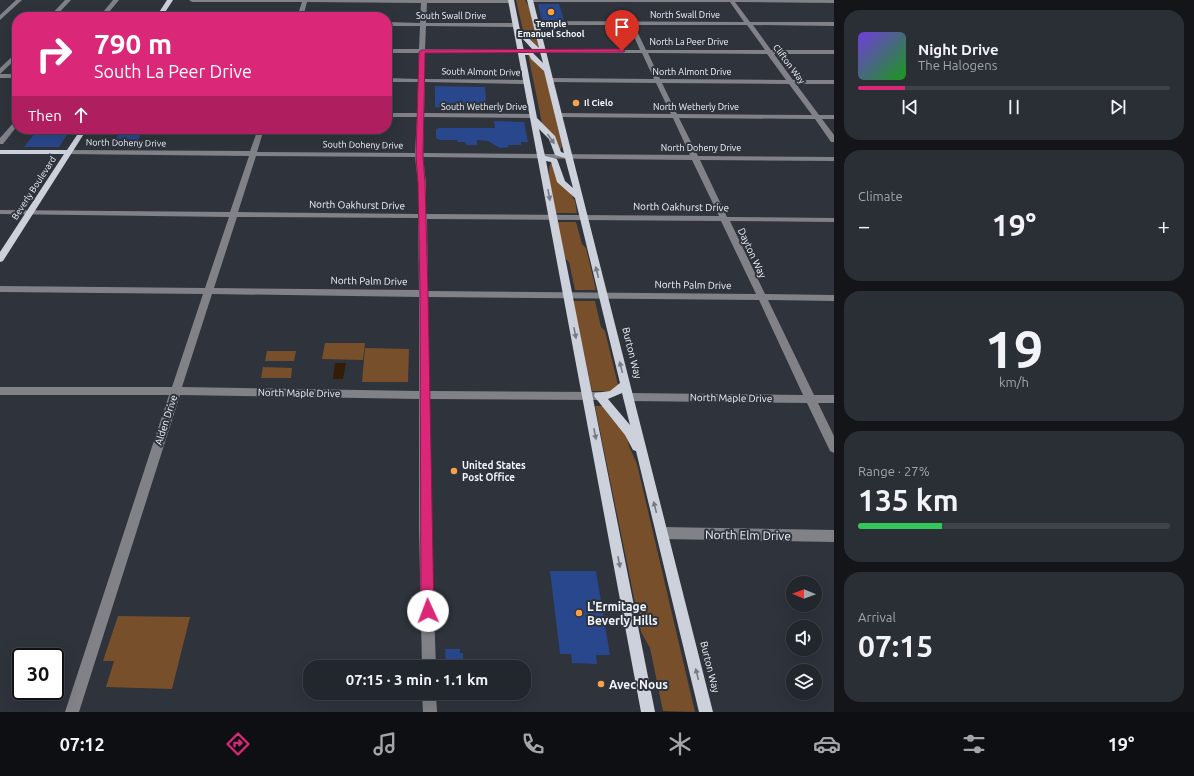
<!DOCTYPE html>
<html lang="en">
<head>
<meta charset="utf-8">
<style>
	:root { --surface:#22262d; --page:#2a2e35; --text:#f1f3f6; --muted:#a2a5aa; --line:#3f4349; --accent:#db2777 }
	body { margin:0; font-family:Ubuntu,sans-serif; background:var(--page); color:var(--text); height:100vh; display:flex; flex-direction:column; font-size:15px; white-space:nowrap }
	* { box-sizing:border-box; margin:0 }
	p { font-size:13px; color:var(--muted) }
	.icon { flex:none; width:22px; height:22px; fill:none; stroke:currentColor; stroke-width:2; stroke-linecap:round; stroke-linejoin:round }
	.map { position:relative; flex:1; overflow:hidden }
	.details { display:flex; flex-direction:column; gap:10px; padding:10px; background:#131519; width:360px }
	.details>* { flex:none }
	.top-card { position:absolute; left:12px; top:12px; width:380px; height:122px; border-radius:16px; box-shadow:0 4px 16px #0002,0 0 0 1px var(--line); background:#db2777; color:#fff; overflow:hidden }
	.needle { width:26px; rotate:271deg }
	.tools { position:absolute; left:786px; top:576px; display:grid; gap:8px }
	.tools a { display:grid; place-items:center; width:36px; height:36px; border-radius:50%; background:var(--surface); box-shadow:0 4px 16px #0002,0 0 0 1px var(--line); font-size:20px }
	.speed { position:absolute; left:12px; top:648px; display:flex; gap:8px; font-size:20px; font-weight:700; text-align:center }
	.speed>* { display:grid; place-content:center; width:52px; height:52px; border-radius:50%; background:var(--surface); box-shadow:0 4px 16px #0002,0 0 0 1px var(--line); line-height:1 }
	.speed .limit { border:2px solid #111; border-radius:6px; background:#fff; color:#111 }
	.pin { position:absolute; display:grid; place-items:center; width:34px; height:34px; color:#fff; margin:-41px -17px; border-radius:50% 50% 50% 0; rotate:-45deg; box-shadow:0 0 4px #0007 }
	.pin .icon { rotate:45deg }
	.me { position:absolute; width:44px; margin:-22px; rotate:358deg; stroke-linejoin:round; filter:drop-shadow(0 0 3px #0008) }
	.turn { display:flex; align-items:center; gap:14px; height:84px; padding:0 16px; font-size:18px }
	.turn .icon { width:52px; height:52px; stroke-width:2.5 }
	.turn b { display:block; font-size:28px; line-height:34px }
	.then { display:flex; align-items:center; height:38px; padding:0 16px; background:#0003; gap:8px; font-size:15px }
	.big { font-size:30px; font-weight:600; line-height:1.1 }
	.details .card { flex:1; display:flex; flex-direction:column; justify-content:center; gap:6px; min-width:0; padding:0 14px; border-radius:16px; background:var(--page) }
	.details .dial { align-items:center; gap:0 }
	.dial b { font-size:52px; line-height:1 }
	.song { display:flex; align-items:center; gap:12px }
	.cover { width:48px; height:48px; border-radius:6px; background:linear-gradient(135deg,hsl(260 70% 55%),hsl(120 70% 35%)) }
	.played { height:4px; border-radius:2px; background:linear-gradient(90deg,var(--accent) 15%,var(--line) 15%) }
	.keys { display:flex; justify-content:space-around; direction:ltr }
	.heat { display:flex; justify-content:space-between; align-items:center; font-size:22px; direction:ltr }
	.charge { height:6px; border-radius:3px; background:linear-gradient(90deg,#34c759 27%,var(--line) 0) }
	.trip { position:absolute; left:303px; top:660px; width:228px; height:40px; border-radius:16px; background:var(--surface); box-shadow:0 4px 16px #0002,0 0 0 1px var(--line); font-weight:600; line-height:40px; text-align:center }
	.dock { display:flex; height:64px; justify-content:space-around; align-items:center; background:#0e0f12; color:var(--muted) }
	.dock .icon { width:28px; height:28px }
	.dock .on { color:var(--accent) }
	.dock b { font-size:18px; color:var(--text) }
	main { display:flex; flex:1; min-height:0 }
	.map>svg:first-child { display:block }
</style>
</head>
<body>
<main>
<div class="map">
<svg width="834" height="712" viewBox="0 0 834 712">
	<rect width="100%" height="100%" fill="#2e333c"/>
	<path fill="#774f2a" d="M516 0H525L529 7 539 48 524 35Z
		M528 54H530L544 69 562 146 560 150 543 128Z
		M551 163 575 201 577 213H556C554 202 545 171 551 163Z
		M557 222H576L582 244 586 248 596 290H575L569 262 564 257Z
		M573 301H595L601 327 605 331 618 385 612 391H592Z
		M325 343H365L363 360 322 359Z
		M365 348 409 349 408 382H362Z
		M267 351H296L294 361H265Z
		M263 367 292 368 291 378H261Z
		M595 406H604L626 434 629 446 637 464 695 712 663 711 650 648 641 632Z
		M118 616 190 617 172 689 106 687 114 661H103Z"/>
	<path fill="#331d07" d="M335 363H346L343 379H333Z"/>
	<path fill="#28478c" d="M538 4H559L564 20H542Z
		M435 86 485 87 487 110H464L435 107Z
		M494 121 524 122 528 142H521V145H508L509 147 500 148 488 141 477 140V145H466L465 142H458L457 140H440L436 138V129L439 128H495Z
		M38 129H71L59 147H24Z
		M122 129H143L138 140 116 139Z
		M550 571H596L610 655H596L597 664 572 663 571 654H560Z
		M445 649H460V653H463V667H446Z"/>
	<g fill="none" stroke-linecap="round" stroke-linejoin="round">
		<path fill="#808287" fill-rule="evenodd" d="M16 0H22L0 20V15Z
			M65 0H71L55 17H49Z
			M113 0H119L105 17H99Z
			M189 0H511L513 1V3H427L426 23H515L518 25 515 27 426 26 425 49 640 50 629 25H536L533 23 536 21 744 22 730 2H530L527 0H834V3L735 2 750 22H834V26L753 25 771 50H834V54H774L793 80H834V84H796L819 115H834V119H822L834 135V142H831L815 119 679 118 698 156 834 157V161L700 160 727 217 834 218V222L730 221 765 294 834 295V301L768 300 814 395H834V403H818L834 436V453L830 451 807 403 628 401 624 400 623 397 624 394 628 393 803 395 759 300 428 297 429 391 599 392 603 393 604 396 603 399 599 400 429 399 431 528 436 667H422L419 528V399L180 395 79 712H65L169 395H0V387H172L203 294 0 292V286L205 288 229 217 0 214V210L230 212 249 156 66 154V150H69L250 151 258 129H264L257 152 415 153 417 117H387V113H417L418 82H387V78L418 79 419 53H387V49H419L420 26H387V22L420 23 421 3 307 2 303 17H297L302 2H192ZM634 25H747L765 50H646ZM425 53H642L654 79 550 78 547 80 550 82 656 83 671 114 558 113 555 115 558 117 673 118 690 155 423 153 424 117 533 118 536 116 533 114 424 113 425 82 526 84 529 82 526 80 425 79ZM648 53 767 54 786 80 660 79ZM662 83 789 84 812 115 677 114ZM256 156 415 157 418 183V214L238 212ZM423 157 692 160 719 216 426 214V183ZM237 217 418 218 419 290 214 288ZM427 219 721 221 756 294 428 291ZM212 294 419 297V391L182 387Z
			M17 52V58L0 74V68Z
			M0 74H17V78H0Z
			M17 120V126L3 144H0V138L15 121Z
			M662 527 834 530V542L662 539 658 537 656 533 658 529Z
			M422 693H436L437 712H423Z"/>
		<path fill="#ccd1db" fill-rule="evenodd" d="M167 0H173L162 17H156Z
			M508 0H514L520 30 539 48 527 0H533L713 712H699L636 451 633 450 625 435 594 396 595 393 610 391 620 383 575 198 557 182 551 162 546 161 655 712H641ZM521 37 533 50 540 52 543 63 533 53 524 51ZM525 55H529L531 59 544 71 564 153 561 152 555 136 537 118ZM539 129 549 139 555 155 565 158 573 188 565 181 557 159 545 156ZM622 393 630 425 608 399Z
			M81 129H87L3 261 0 262V252L64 154H0V150H67Z"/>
	</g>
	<defs><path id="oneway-solid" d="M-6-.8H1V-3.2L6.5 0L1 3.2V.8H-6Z"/></defs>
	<g fill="#757a84">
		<use href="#oneway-solid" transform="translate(551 139) rotate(54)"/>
		<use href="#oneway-solid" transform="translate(549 195) rotate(79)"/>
		<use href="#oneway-solid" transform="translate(597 272) rotate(-104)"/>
		<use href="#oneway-solid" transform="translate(575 333) rotate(79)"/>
		<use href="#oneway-solid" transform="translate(621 367) rotate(-104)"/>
		<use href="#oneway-solid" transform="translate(595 434) rotate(79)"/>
		<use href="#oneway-solid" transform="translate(655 507) rotate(-104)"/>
		<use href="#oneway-solid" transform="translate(619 562) rotate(79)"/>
		<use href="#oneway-solid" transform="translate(697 674) rotate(-104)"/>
	</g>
	<path fill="#db2777" stroke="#8e194d" d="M622 49 625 51 624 52 425 53 423 156 425 183 428 293 434 611 432 615 428 617 423 615 421 611 420 293 418 183 416 156 419 52 422 50Z"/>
	<g fill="#f8a14a" stroke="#2e333c" stroke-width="1.5">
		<circle cx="551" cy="12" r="4"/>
		<circle cx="576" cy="103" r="4"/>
		<circle cx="454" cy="471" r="4"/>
		<circle cx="579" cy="613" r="4"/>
		<circle cx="601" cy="684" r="4"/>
	</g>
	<g text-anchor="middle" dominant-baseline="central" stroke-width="4" stroke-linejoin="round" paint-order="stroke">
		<g font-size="9" fill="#f2f5fb" stroke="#2e333c">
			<text x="685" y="15">North Swall Drive</text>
			<text x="451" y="16">South Swall Drive</text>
			<text x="689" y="42">North La Peer Drive</text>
			<text transform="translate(789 64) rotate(53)">Clifton Way</text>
			<text transform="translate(481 72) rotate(1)">South Almont Drive</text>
			<text x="692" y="72">North Almont Drive</text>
			<text x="484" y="107">South Wetherly Drive</text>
			<text x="696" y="107">North Wetherly Drive</text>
			<text transform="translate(126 143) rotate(1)">North Doheny Drive</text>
			<text transform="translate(363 145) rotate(1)">South Doheny Drive</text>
			<text x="701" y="148">North Doheny Drive</text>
			<text transform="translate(34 188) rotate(-57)">Beverly Boulevard</text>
		</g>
		<g font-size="9" font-weight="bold" fill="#f2f5fb" stroke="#2e333c">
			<text x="551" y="24">Temple<tspan x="551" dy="10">Emanuel School</tspan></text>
			<text x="584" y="103" text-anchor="start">Il Cielo</text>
		</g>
		<g font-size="10" fill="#f2f5fb" stroke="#2e333c">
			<text transform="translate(357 205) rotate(1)">North Oakhurst Drive</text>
			<text transform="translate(681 207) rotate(1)">North Oakhurst Drive</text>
			<text transform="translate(752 253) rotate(65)">Dayton Way</text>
			<text transform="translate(369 281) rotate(1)">North Palm Drive</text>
			<text transform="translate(693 285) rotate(1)">North Palm Drive</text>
			<text transform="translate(632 353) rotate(76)">Burton Way</text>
			<text transform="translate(299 393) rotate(1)">North Maple Drive</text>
			<text transform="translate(731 398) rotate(1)">North Maple Drive</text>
			<text transform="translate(166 420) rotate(-72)">Alden Drive</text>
			<text transform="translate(710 667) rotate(76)">Burton Way</text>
		</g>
		<g font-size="10" font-weight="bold" fill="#f2f5fb" stroke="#2e333c" text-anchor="start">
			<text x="462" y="465">United States<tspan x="462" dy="12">Post Office</tspan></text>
		</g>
		<g font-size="12" fill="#f2f5fb" stroke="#2e333c">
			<text transform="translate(748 535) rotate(1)">North Elm Drive</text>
		</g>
		<g font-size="12" font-weight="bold" fill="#f2f5fb" stroke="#2e333c" text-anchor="start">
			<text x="587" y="606">L'Ermitage<tspan x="587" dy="14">Beverly Hills</tspan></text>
			<text x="609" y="684">Avec Nous</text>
		</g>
	</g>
</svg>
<div class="tools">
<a><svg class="needle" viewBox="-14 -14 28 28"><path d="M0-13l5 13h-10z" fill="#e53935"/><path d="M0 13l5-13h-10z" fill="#a2a5aa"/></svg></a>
<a><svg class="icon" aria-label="sound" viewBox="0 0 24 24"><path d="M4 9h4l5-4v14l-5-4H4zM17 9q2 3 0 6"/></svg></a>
<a><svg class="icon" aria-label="layers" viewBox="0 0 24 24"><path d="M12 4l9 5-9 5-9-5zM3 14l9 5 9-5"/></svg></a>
</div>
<div class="speed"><div class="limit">30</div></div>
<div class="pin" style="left:622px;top:51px;background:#d93025"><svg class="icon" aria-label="arrive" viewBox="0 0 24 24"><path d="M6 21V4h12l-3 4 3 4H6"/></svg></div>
<svg class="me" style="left:428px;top:611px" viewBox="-20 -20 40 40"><circle r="19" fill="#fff"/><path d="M0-13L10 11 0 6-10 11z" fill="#db2777"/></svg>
<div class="trip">07:15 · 3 min · 1.1 km</div>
<div class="top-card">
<div class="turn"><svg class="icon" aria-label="right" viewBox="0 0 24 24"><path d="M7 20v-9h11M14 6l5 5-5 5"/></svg><div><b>790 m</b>South La Peer Drive</div></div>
<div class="then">Then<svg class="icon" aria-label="ahead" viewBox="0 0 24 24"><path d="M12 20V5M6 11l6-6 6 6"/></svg></div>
</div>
</div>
<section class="details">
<div class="card">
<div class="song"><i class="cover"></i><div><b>Night Drive</b><p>The Halogens</p></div></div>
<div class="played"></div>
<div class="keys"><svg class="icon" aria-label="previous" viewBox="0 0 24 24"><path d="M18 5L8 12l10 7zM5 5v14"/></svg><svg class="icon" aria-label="pause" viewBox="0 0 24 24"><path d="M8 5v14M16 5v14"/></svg><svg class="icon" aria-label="next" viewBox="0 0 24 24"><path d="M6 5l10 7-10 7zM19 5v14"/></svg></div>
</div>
<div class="card"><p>Climate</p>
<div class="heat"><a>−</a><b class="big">19°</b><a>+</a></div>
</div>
<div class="card dial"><b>19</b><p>km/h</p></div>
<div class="card"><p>Range · 27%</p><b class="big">135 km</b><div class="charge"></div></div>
<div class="card"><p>Arrival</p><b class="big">07:15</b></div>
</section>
</main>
<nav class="dock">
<b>07:12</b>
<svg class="icon on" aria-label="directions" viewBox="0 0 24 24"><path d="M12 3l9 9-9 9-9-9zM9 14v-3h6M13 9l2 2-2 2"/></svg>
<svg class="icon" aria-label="music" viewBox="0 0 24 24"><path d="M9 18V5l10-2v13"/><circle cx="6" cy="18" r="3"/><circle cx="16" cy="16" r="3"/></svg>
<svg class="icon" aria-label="phone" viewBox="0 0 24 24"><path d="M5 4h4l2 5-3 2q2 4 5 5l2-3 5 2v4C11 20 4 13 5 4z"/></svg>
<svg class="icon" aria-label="climate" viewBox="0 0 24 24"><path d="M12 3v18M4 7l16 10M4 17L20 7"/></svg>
<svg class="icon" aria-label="car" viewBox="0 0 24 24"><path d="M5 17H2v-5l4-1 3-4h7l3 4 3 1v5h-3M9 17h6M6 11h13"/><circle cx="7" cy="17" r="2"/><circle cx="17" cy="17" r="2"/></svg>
<svg class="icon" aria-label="filters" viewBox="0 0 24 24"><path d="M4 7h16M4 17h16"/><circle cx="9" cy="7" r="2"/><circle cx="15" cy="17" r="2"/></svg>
<b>19°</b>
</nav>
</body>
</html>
